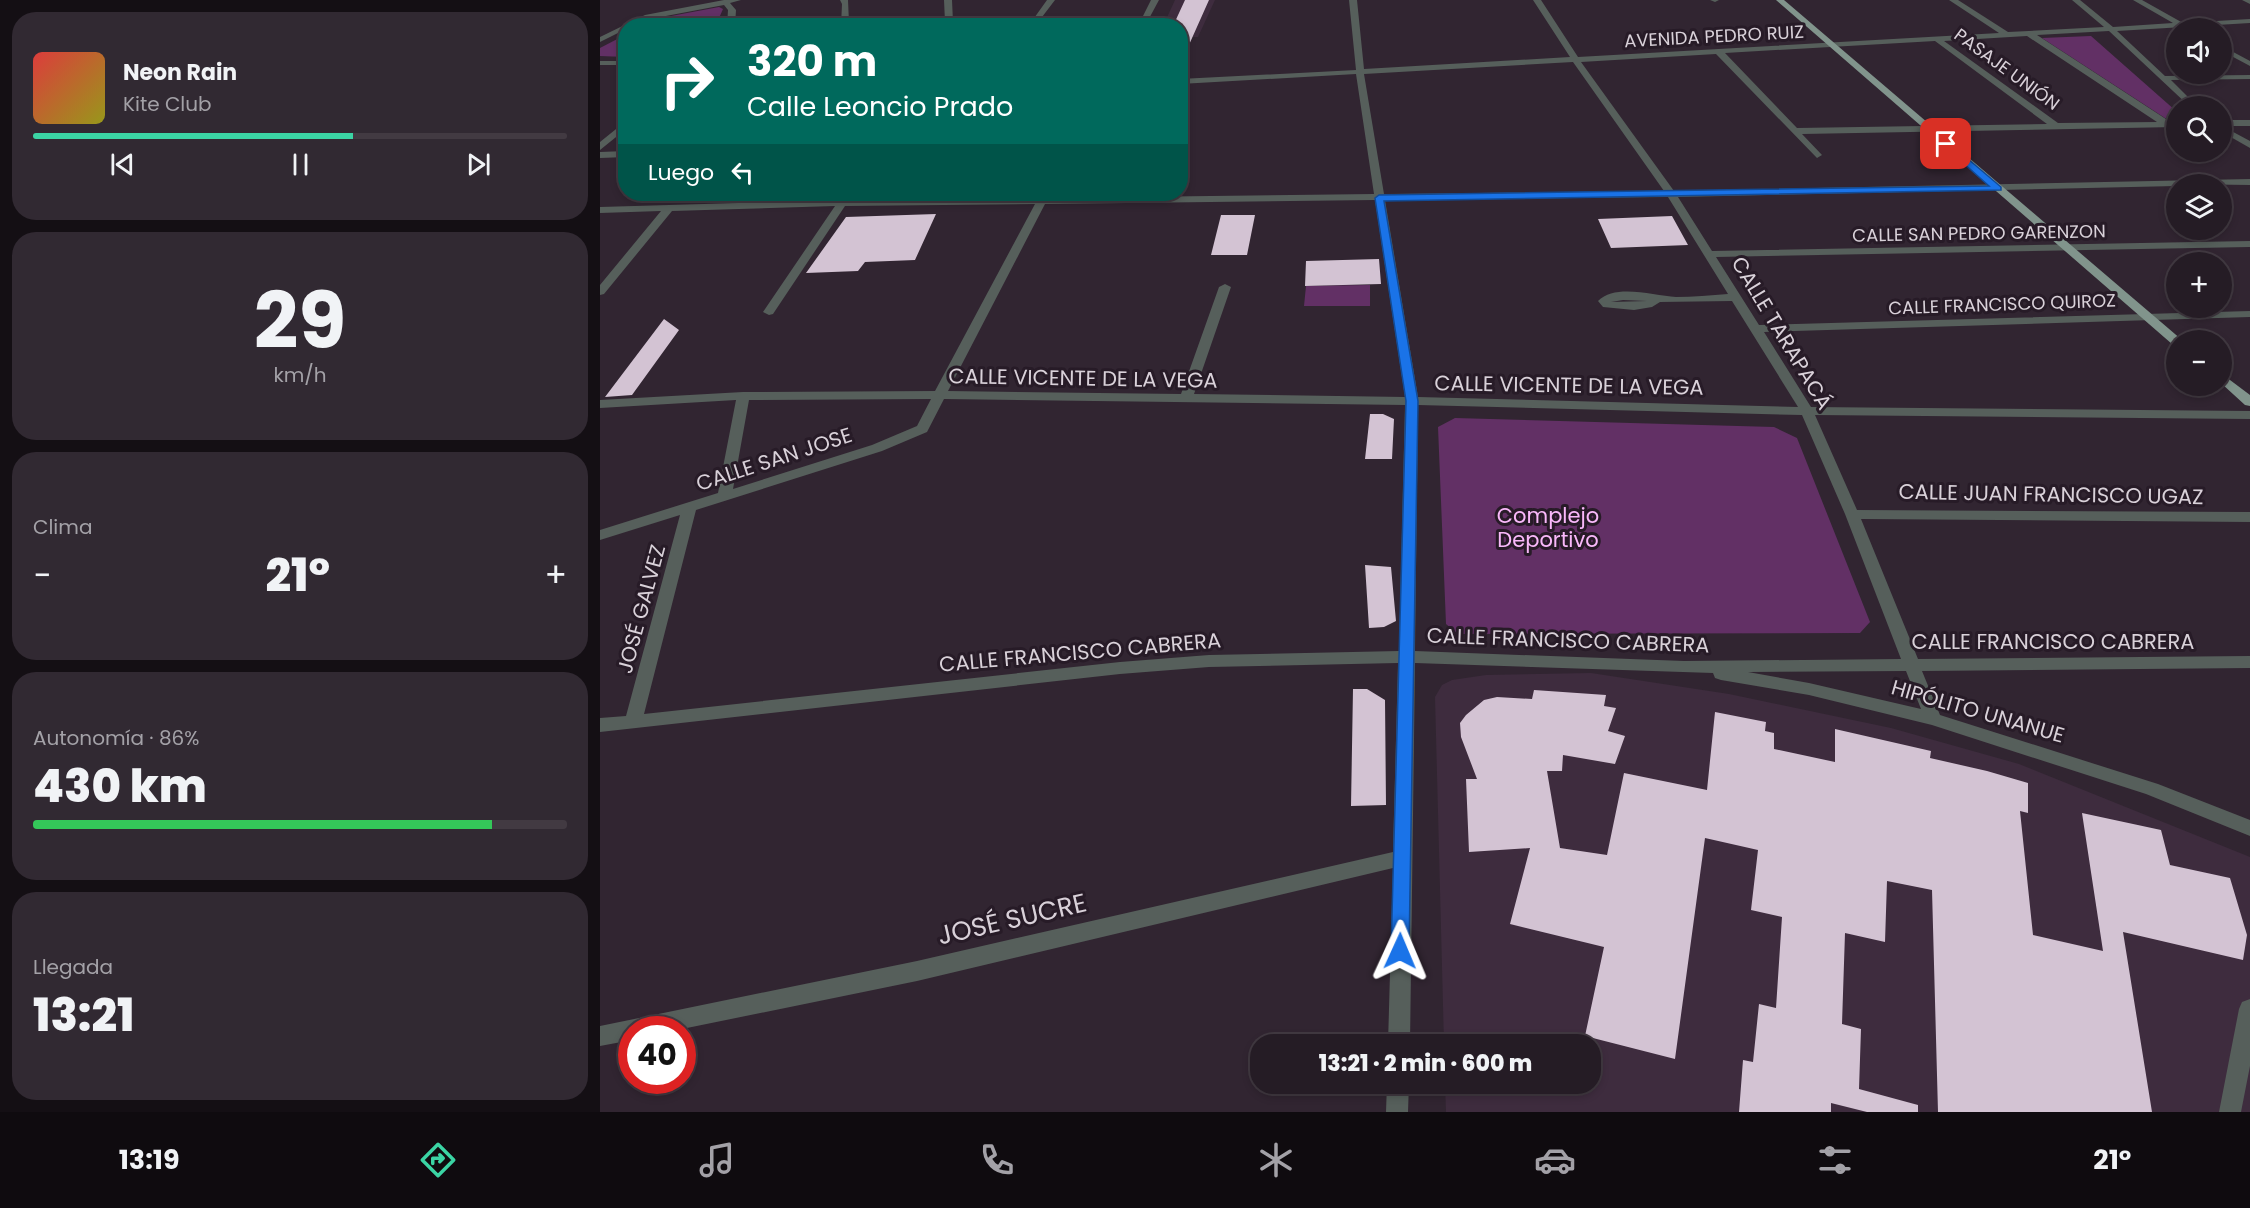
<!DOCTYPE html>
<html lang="es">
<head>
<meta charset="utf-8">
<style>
	:root { --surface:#251c25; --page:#312932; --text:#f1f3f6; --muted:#a3a1a7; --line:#423a42; --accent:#3bd4a4 }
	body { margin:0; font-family:Poppins,sans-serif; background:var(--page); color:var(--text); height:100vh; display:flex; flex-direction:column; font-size:22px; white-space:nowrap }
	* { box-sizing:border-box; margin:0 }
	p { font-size:20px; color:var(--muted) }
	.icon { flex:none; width:33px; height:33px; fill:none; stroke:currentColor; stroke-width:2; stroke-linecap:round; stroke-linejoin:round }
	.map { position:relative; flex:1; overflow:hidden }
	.sheet { display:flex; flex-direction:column; gap:12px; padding:12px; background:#140f14; width:600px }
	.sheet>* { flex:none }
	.top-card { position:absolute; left:18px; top:18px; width:570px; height:183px; border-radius:24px; box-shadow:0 3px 9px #0003,0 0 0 2px var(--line); background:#00695c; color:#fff; overflow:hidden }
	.fabs { position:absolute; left:1566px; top:18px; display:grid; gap:12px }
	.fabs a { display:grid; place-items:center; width:66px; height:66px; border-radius:50%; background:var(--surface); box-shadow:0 3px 9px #0003,0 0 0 2px var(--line); font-size:30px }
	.speed { position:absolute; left:18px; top:1016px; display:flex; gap:12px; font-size:30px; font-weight:700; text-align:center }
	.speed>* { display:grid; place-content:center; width:78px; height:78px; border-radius:50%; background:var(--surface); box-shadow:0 3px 9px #0003,0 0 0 2px var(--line); line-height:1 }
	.speed .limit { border:9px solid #d22; background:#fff; color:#111 }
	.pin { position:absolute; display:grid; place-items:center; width:51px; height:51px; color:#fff; margin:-26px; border-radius:12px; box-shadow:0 3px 9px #0006 }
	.me { position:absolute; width:66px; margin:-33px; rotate:1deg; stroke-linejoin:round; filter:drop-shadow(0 0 4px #0008) }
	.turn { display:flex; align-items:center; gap:21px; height:126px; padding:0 30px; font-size:27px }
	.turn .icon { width:78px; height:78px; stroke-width:2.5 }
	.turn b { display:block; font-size:42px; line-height:51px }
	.then { display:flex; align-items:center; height:57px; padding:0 30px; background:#0003; gap:12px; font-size:22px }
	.big { font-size:45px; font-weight:800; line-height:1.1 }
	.sheet .widget { flex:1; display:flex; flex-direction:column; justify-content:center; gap:9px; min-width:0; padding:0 21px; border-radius:24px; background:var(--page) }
	.sheet .dial { align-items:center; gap:0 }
	.dial b { font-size:78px; line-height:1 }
	.song { display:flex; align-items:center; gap:18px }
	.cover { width:72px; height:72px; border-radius:9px; background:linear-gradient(135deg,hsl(0 70% 55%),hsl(60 70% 35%)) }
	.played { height:6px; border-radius:3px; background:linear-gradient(90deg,var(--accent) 60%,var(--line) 60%) }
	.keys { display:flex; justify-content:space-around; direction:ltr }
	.heat { display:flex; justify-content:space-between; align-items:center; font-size:33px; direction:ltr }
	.charge { height:9px; border-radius:4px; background:linear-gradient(90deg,#34c759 86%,var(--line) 0) }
	.trip { position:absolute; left:650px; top:1034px; width:351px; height:60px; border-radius:24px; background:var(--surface); box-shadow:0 3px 9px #0003,0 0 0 2px var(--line); font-weight:800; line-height:60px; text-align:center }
	.tab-bar { display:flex; height:96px; justify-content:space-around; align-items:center; background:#0f0b0f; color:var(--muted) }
	.tab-bar .icon { width:42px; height:42px }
	.tab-bar .current { color:var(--accent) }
	.tab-bar b { font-size:27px; color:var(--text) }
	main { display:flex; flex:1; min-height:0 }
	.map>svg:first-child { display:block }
</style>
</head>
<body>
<main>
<section class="sheet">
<div class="widget">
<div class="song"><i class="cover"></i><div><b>Neon Rain</b><p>Kite Club</p></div></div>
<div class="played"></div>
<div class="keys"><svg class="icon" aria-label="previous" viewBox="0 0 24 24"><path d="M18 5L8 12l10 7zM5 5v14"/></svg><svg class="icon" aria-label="pause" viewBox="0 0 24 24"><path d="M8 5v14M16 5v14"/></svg><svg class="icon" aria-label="next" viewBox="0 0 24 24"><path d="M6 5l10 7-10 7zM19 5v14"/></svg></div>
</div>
<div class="widget dial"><b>29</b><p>km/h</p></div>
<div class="widget"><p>Clima</p>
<div class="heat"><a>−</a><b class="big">21°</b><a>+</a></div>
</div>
<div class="widget"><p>Autonomía · 86%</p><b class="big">430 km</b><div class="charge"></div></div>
<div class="widget"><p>Llegada</p><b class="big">13:21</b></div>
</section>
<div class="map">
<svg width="1650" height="1112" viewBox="0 0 1650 1112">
	<rect width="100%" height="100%" fill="#312531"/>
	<path fill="#3e2c3e" d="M575 0H615L598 37H588L580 26H563Z
		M991 673 1129 694 1291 728 1419 764 1650 857V1112H846L845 1083H990V1044H844L835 697 842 685 852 680 886 675Z"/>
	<path fill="#623065" d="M119 7 123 9 116 25H43L55 19Z
		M25 35V57L0 56V48Z
		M1491 36 1576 111V119L1565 118 1442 38Z
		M770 285V306H704L706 286Z
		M855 418 1174 427 1197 438 1270 622 1260 633 858 634 846 624 838 427Z"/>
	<path fill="#d3c3d3" d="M585 0H609L580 65V26H573Z
		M336 214 315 260 265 262 258 271 206 273 246 217Z
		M621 215H655L647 255H611Z
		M1072 216 1088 245 1011 248 998 219Z
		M779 259 781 284 705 286 706 261Z
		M64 319 79 330 32 395 5 397Z
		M770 414H783L794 419 792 459H765Z
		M765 565 791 567 796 621 784 627 769 628Z
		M753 689H767L785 700 786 805 751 806Z
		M934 690 1006 695 1004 706 1016 708 1008 731 1025 736 1015 764 963 755 962 771H947L960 848 1007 855 1024 773 1107 790 1115 712 1166 722 1165 731 1174 733V749L1235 762V729L1331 751 1330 758 1387 771 1428 783V813L1420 811 1433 935 1503 951 1482 813 1561 830 1570 865 1630 878 1647 935 1643 960 1523 932 1552 1112H1338L1332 890 1287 881 1285 942 1245 933 1242 1024 1261 1029 1259 1089 1318 1105V1112H1267L1231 1103V1112H1139L1143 1060 1153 1062 1159 1004 1176 1008 1182 917 1151 910 1158 850 1105 838 1075 1059 985 1036 1004 947 910 924 930 848 869 852 866 779H877L861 737 860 723 866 715 884 700 897 697 932 699Z"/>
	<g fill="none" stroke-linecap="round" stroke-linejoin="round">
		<path fill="#565f5b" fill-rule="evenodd" d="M124 0H141L130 3 136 10 135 26H127L128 10 124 5 50 19 35 26H26V29L0 42V37L45 15Z
			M240 0H248L249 23 345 22 344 0H352L353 22 432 21 447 0H455L439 21 541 20 551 0H559L545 26H241L242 4Z
			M749 0H757L764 69 970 57 933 0H941L978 57 1399 33 1349 0H1358L1408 32 1504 27 1472 0H1480L1513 27 1573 23 1533 0H1542L1583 23 1650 19V23L1517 31 1565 76 1650 75V79L1571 80 1597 106H1589L1509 31 1437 35 1569 121H1576V127L1202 134 1222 155 1217 158 1116 54 981 62 1074 191 1650 179V185L1576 184V186L1078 197 1112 251 1650 241V247L1116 257 1159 325 1650 311V317L1164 332 1211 407 1650 411V419L1215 415 1257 510 1650 512V522L1261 519 1318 659 1650 656V668L1322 671 1340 715 1558 784 1650 820V836L1546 794 1332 725 1209 695 1121 680 1115 678 1113 673 815 663 810 1044H788L793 868 317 981 82 1029H32V1040L0 1046V1026L317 961 793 852 798 663 609 667 520 674 0 732V718L26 716 80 515 0 540V530L118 493 136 400 0 408V400L143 392 335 391 435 204 245 206 173 314 169 315 163 312 235 206 72 211 4 294 0 295V285L61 211 0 213V207L242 200 438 198 442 194H448V198L774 194 756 74 580 84V79L756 70ZM1427 36 1557 122 1458 123 1344 41ZM1335 41 1447 124 1197 128 1125 53ZM973 62 1064 191 784 194 764 74ZM1068 197 1128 294C1111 295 1093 297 1076 297 1054 296 1016 283 998 301L1003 307 1034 310 1052 307 1060 302 1132 301 1198 407 818 397 785 200ZM775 200 805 397 594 394 631 287 625 284 619 287 581 394 348 391 445 204ZM1023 300 1047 301 1011 302ZM331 399 317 426 272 445 133 489 149 400ZM344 399 805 405 799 651 609 655 520 662 44 714 96 510 282 451 327 432ZM818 405 1202 415 1245 514 1301 659 1084 661 815 651ZM1306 671 1321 709 1209 683 1148 672Z
			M1110 0H1119L1115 2Z
			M1642 0H1650V4Z
			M1622 46 1650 61V66L1622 51Z
			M0 61H26V65H0Z
			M1622 120H1650V126H1622Z
			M26 121V129L0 150V142Z
			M1622 126 1650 141V148L1622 132Z
			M26 151V157L0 158V152Z
			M1650 999V1066L1641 1112H1619L1639 1009 1642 1002Z
			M787 1083H809L808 1112H786Z"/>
		<path fill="#81948c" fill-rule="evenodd" d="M1176 0H1184L1582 340H1576V344H1572Z
			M1622 374 1650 395V406L1645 405 1622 384Z"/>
	</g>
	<path fill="#1a73e8" stroke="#114b97" stroke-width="1.5" d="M1343 142H1348L1401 187V190L784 201 818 401 809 951 807 957 800 960 793 957 791 951 806 401 775 198 779 195 1389 186 1343 145Z"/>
	<g text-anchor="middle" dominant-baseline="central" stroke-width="6" stroke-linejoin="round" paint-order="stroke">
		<g font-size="18" fill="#d9d1d9" stroke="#271b27">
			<text transform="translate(1114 36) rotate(-3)">AVENIDA PEDRO RUIZ</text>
			<text transform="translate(1407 69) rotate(36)">PASAJE UNIÓN</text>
			<text transform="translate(1379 233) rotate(-1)">CALLE SAN PEDRO GARENZON</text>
			<text transform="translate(1402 304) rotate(-2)">CALLE FRANCISCO QUIROZ</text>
		</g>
		<g font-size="21" fill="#d9d1d9" stroke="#271b27">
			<text transform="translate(1182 333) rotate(59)">CALLE TARAPACÁ</text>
			<text transform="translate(483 378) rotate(1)">CALLE VICENTE DE LA VEGA</text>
			<text transform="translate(969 385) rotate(1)">CALLE VICENTE DE LA VEGA</text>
			<text transform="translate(174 459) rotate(-18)">CALLE SAN JOSE</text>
			<text transform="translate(1451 494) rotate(1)">CALLE JUAN FRANCISCO UGAZ</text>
			<text transform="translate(41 609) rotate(-75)">JOSÉ GALVEZ</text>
			<text transform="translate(968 640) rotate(2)">CALLE FRANCISCO CABRERA</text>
			<text x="1453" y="641">CALLE FRANCISCO CABRERA</text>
			<text transform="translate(480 652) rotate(-5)">CALLE FRANCISCO CABRERA</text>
			<text transform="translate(1378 711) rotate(16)">HIPÓLITO UNANUE</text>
		</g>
		<g font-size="21" fill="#f9b8fa" stroke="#271b27">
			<text x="948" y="515">Complejo<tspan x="948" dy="24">Deportivo</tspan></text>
		</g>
		<g font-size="26" fill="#d9d1d9" stroke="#271b27">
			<text transform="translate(412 919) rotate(-13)">JOSÉ SUCRE</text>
		</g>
	</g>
</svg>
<div class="fabs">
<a><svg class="icon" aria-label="sound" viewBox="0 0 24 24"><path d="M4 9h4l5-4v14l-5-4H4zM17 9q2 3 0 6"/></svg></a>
<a><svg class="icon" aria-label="search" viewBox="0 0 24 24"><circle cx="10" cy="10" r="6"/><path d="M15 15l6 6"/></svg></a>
<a><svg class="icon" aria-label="layers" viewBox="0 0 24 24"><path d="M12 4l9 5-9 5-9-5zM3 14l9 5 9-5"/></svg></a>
<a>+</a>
<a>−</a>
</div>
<div class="speed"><div class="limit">40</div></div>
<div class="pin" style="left:1346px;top:144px;background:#d93025"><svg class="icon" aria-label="arrive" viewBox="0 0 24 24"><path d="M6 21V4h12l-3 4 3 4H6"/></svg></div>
<svg class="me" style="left:800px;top:951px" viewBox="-20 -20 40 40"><path d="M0-17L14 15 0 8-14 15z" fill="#1a73e8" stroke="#fff" stroke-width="4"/></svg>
<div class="trip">13:21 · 2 min · 600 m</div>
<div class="top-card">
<div class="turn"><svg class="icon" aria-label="right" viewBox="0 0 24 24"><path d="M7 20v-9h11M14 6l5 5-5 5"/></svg><div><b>320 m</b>Calle Leoncio Prado</div></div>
<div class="then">Luego<svg class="icon" aria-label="left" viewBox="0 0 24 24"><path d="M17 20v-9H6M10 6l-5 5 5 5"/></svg></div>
</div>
</div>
</main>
<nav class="tab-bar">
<b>13:19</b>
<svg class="icon current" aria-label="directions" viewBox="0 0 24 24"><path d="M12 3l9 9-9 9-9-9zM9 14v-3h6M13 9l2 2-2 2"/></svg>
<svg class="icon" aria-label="music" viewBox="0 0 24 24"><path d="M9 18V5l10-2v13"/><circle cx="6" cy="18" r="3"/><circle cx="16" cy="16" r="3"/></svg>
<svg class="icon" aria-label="phone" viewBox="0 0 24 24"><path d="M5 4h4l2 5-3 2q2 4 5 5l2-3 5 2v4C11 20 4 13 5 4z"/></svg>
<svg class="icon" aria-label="climate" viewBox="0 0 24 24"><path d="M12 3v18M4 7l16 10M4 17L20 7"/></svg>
<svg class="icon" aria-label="car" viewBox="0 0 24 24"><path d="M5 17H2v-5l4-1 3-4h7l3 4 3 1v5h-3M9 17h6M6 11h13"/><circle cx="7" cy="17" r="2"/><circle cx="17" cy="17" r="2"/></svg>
<svg class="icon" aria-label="filters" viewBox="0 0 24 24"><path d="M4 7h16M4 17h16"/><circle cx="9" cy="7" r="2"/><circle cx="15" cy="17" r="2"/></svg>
<b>21°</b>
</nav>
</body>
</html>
